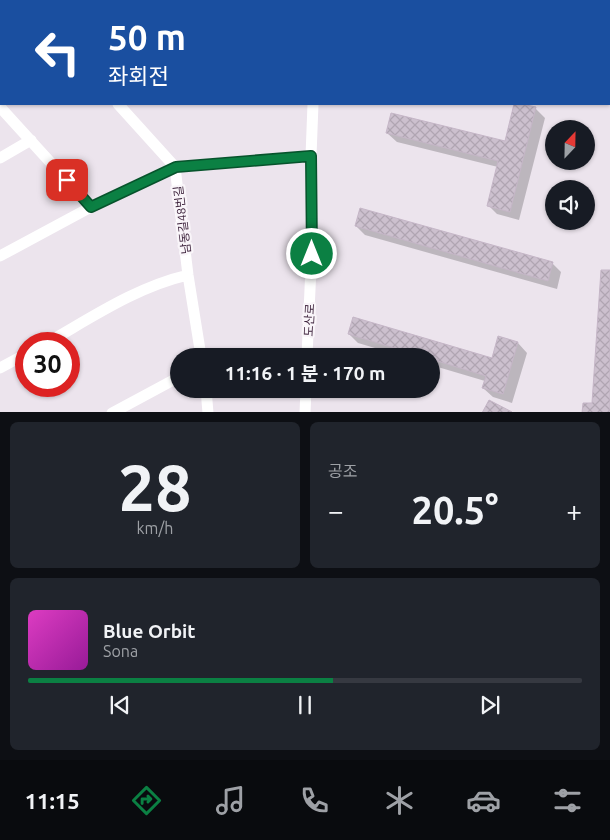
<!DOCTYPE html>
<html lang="ko">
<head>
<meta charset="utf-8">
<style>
	:root { --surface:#171b24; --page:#20242c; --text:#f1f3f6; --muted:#9ea1a6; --line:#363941; --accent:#0b8043 }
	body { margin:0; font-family:Ubuntu,"Noto Sans KR",sans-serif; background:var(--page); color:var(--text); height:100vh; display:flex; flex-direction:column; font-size:19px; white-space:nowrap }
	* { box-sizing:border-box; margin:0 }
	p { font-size:16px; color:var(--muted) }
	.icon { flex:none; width:28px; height:28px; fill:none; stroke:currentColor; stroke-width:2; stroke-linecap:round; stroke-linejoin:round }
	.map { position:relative; height:412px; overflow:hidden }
	.drawer { display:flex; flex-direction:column; gap:10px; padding:10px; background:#0d0f14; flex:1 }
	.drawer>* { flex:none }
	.top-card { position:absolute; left:0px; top:0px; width:610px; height:105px; box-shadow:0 1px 4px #0004; background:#1a4fa0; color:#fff; overflow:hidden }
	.needle { width:32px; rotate:22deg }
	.fabs { position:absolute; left:545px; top:120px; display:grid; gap:10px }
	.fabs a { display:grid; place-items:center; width:50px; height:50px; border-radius:50%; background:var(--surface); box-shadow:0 1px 4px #0004; font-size:25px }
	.speed { position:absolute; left:15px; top:332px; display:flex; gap:10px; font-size:25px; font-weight:700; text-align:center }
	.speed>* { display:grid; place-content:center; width:65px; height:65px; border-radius:50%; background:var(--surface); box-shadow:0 1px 4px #0004; line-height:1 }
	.speed .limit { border:8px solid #d22; background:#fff; color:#111 }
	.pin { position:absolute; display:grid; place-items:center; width:42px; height:42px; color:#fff; margin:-21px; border-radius:10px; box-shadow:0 2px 8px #0006 }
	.me { position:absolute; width:55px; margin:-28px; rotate:0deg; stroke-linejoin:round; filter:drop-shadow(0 0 4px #0008) }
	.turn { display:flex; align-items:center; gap:18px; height:105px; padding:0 25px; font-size:22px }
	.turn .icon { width:65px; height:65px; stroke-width:2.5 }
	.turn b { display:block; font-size:35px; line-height:42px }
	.big { font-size:38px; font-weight:700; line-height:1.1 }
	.drawer .card { flex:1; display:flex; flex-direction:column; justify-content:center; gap:8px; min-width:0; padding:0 18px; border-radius:8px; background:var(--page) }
	.drawer .dial { align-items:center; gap:0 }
	.dial b { font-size:65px; line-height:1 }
	.song { display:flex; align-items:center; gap:15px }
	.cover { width:60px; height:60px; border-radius:8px; background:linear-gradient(135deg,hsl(310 70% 55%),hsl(300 70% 35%)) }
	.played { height:5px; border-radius:2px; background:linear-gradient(90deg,var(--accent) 55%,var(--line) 55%) }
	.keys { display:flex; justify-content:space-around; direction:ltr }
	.heat { display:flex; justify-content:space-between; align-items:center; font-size:28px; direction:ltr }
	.drawer .tiles { flex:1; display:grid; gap:10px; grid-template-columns:1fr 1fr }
	.card:last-child { grid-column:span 2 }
	.trip { position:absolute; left:170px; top:348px; width:270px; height:50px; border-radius:25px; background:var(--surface); box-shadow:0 1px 4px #0004; font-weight:700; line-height:50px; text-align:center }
	.tabs { display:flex; height:80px; justify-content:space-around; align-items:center; background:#090b0e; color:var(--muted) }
	.tabs .icon { width:35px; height:35px }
	.tabs .selected { color:var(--accent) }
	.tabs b { font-size:22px; color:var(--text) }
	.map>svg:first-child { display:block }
</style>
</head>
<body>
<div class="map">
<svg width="610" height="413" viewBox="0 0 610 413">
	<defs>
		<pattern id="building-cross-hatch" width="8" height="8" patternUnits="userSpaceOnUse" patternTransform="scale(1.25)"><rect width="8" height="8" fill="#ccc0ce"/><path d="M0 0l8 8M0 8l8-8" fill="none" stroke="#b0a5b2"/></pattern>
	</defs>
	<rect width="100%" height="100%" fill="#ece4ed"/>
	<path fill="#0003" d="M515 104 536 109 545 118 519 220 497 214 488 205 498 167 397 142 387 133 506 142Z
		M356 226 552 263 561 272 557 289 365 235Z
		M349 334 493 360 499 338 518 343 527 353 512 403 493 397 483 388 485 381 431 365V356H402L358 343Z"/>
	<path fill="url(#building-cross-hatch)" stroke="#c5b6c7" d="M514 104H521L536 107 510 212 487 206 498 161 386 133 391 113 505 141Z
		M360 208 553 262 548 281 355 226Z
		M601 270H610V413H582L583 403H592Z
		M353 317 492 358 498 336 518 342 503 394 482 388 486 376 431 359V356H421L348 334Z
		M489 400 512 412V413H482Z"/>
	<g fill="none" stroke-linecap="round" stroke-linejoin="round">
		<path stroke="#fff" stroke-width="5.5" d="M390 1V0
			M604 1 605 0"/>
		<path stroke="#fff" stroke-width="11" d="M20 0 21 1
			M502 0 503 1
			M215 1 221 0
			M316 1V0
			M609 61 610 60
			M118 104 175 167 188 275 201 356
			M0 107 91 207
			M0 158 31 140
			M0 256 91 207 175 167 311 156
			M45 344C91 318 136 287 188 275
			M307 356 312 245 311 156 313 104
			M0 368 26 354
			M206 389 208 413
			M112 413 179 377
			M305 413 306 389"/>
	</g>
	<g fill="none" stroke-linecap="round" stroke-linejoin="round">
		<defs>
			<path id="route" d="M67 180 91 207 176 167 311 156 312 254"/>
		</defs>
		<use href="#route" stroke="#07532c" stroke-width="12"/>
		<use href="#route" stroke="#0b8043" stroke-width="9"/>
	</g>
	<g text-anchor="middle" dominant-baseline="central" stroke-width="4.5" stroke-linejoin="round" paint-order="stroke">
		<g font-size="12" fill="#3e243d" stroke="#f9f5f9">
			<text transform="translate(182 220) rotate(-97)">남동길48번길</text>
			<text transform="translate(309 320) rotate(-87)">도산로</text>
		</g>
	</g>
</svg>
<div class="fabs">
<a><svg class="needle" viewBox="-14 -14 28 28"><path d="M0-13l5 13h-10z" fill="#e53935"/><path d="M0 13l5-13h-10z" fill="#9ea1a6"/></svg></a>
<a><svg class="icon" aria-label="sound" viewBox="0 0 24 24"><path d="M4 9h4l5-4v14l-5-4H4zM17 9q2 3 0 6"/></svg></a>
</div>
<div class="speed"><div class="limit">30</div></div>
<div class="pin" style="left:67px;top:180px;background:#d93025"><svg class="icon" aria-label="arrive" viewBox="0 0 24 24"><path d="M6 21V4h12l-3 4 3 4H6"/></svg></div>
<svg class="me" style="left:312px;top:254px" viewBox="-20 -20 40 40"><circle r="17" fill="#0b8043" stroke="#fff" stroke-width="3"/><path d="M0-11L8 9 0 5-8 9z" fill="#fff"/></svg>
<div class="trip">11:16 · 1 분 · 170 m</div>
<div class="top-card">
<div class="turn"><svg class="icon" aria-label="left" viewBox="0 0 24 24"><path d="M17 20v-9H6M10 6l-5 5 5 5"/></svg><div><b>50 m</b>좌회전</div></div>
</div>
</div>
<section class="drawer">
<div class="tiles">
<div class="card dial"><b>28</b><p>km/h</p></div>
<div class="card"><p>공조</p>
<div class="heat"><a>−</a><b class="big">20.5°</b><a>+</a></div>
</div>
<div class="card">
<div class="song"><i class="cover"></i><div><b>Blue Orbit</b><p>Sona</p></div></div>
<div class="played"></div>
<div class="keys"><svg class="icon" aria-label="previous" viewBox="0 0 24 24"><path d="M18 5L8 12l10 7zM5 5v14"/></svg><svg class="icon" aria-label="pause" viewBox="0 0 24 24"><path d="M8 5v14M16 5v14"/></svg><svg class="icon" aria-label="next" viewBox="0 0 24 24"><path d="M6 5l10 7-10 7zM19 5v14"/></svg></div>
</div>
</div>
</section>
<nav class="tabs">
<b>11:15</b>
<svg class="icon selected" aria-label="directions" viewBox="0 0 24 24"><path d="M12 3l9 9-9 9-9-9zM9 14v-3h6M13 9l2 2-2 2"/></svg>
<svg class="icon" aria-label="music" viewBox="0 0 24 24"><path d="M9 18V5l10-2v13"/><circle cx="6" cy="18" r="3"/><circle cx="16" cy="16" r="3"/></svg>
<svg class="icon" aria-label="phone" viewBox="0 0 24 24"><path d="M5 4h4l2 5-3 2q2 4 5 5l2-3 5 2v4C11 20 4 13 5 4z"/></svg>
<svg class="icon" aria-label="climate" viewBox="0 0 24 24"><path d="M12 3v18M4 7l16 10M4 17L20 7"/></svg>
<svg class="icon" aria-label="car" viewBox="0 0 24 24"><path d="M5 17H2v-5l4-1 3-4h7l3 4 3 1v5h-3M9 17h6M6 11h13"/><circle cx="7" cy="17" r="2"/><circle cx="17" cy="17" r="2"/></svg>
<svg class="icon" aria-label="filters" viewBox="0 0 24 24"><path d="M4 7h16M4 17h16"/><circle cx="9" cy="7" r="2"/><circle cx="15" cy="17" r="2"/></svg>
</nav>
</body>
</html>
